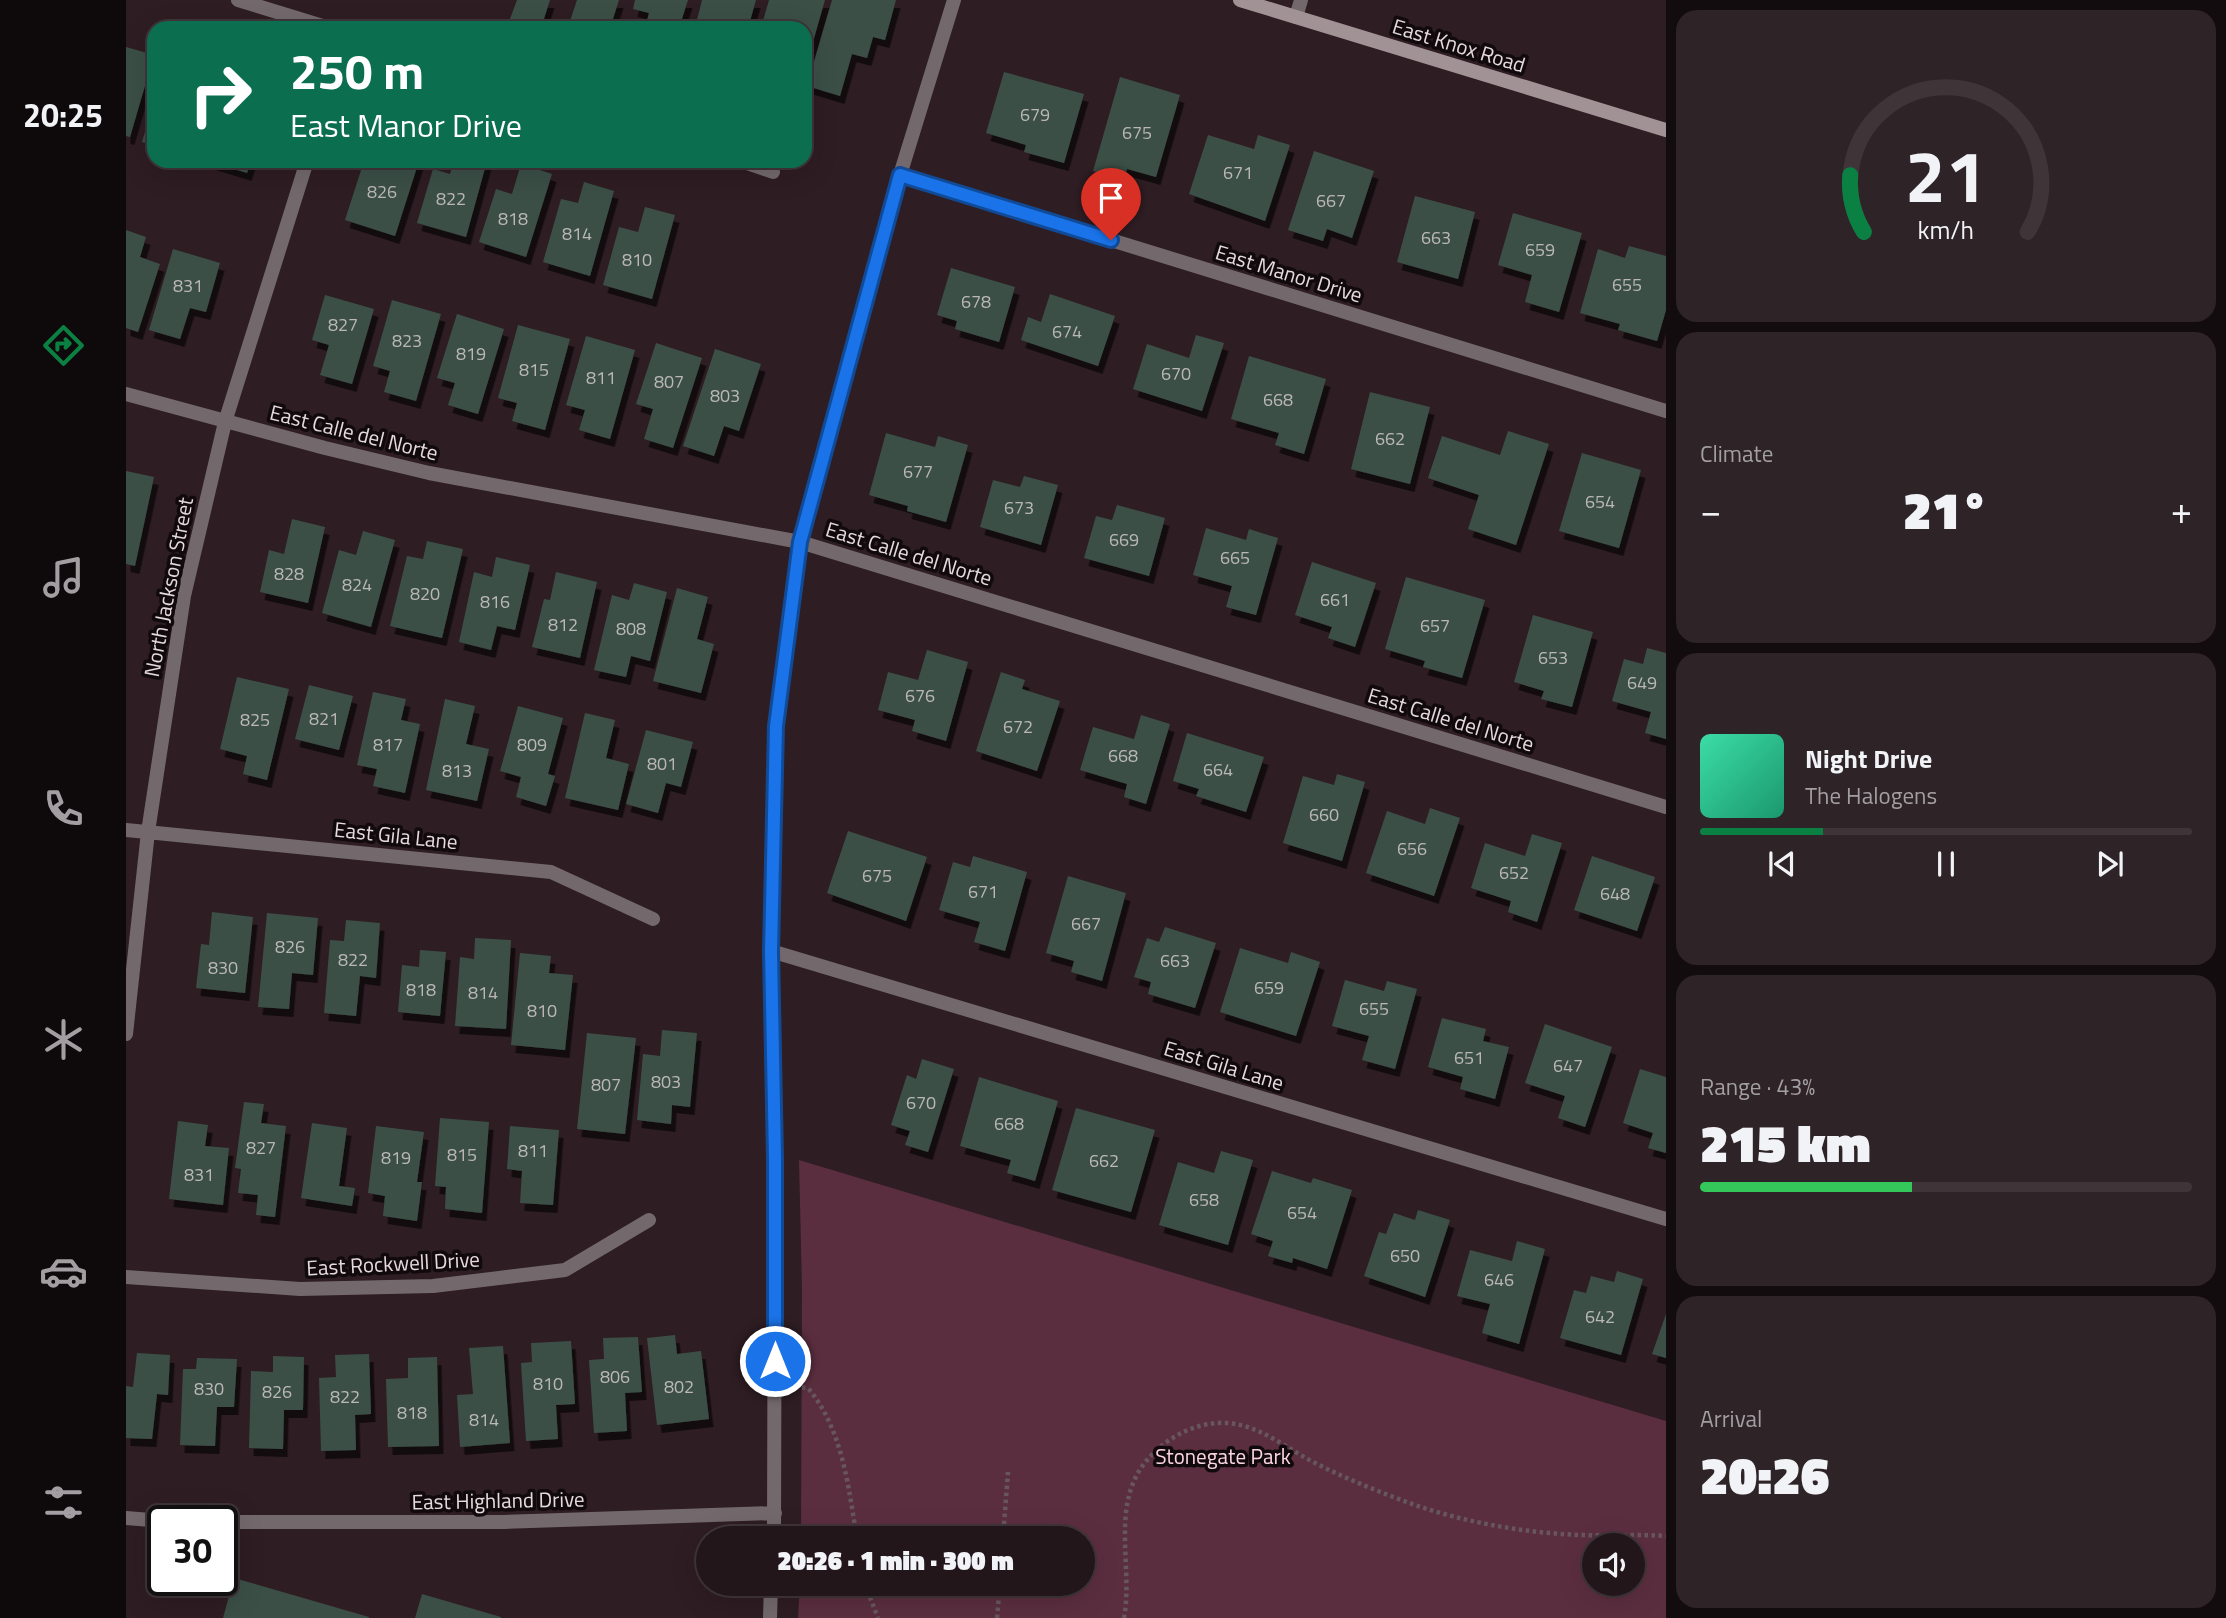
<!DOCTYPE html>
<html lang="en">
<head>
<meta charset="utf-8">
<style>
	:root { --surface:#22161a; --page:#2e2327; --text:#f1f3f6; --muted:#a29fa2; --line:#3f3539; --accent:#0b8043 }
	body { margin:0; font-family:"Titillium Web",sans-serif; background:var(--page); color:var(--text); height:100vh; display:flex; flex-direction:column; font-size:26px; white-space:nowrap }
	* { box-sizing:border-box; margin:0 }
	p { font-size:23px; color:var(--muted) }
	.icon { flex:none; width:38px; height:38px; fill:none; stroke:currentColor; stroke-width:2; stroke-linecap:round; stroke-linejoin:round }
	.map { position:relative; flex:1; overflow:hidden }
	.details { display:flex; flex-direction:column; gap:10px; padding:10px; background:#130c0e; width:560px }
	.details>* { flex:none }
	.top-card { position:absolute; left:21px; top:21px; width:665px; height:147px; border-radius:21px; box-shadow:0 7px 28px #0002,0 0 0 2px var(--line); background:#0b6e4f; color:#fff; overflow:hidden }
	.fabs { position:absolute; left:1456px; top:1533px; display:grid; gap:14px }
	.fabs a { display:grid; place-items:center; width:63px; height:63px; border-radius:50%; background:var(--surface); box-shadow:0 7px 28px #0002,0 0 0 2px var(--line); font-size:35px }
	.speed { position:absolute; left:21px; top:1505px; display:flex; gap:14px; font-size:35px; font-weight:700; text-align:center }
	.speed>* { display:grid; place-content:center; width:91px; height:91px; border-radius:50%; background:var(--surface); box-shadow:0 7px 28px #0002,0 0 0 2px var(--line); line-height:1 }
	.speed .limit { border:4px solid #111; border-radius:10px; background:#fff; color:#111 }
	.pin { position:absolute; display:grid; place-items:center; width:60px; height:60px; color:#fff; margin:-72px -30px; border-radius:50% 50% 50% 0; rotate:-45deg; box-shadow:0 0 7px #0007 }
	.pin .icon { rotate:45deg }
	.me { position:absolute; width:77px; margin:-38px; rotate:0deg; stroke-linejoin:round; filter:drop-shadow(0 0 5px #0008) }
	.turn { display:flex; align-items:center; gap:24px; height:147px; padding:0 28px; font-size:32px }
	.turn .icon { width:91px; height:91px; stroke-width:2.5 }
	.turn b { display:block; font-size:49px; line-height:60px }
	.big { font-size:52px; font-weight:800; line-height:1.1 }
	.details .widget { flex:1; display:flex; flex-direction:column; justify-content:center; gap:10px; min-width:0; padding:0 24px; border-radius:21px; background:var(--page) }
	.details .dial { align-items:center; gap:0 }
	.dial svg { height:182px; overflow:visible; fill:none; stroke:var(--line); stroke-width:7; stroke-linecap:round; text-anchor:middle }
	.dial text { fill:var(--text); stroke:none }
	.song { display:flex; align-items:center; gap:21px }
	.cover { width:84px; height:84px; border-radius:10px; background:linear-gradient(135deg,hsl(160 70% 55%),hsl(160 70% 35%)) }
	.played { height:7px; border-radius:4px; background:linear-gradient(90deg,var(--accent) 25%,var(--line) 25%) }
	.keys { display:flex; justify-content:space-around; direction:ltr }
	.heat { display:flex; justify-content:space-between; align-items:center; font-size:38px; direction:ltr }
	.charge { height:10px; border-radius:5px; background:linear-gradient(90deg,#34c759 43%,var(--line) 0) }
	.trip { position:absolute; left:570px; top:1526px; width:399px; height:70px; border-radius:35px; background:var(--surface); box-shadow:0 7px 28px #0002,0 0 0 2px var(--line); font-weight:800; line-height:70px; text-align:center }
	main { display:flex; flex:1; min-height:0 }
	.tabs { display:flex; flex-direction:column; width:126px; justify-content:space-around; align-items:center; background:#0e090a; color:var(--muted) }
	.tabs .icon { width:49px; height:49px }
	.tabs .on { color:var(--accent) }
	.tabs b { font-size:32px; color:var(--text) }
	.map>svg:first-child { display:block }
</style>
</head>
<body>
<main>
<nav class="tabs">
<b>20:25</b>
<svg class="icon on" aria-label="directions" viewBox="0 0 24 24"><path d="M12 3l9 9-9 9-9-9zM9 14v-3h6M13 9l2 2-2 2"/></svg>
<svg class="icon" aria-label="music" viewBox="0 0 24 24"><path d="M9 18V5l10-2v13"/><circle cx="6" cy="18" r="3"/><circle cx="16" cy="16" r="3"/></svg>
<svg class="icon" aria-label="phone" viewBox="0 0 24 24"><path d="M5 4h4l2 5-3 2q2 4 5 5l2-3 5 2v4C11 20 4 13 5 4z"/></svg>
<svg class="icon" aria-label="climate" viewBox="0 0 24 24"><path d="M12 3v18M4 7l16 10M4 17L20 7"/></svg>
<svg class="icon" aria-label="car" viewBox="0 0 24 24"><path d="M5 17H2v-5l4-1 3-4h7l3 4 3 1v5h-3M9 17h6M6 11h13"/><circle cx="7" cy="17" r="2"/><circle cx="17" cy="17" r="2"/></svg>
<svg class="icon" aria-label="filters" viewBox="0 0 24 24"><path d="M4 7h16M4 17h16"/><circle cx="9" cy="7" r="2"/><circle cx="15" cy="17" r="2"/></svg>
</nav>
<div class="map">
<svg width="1540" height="1618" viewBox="0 0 1540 1618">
	<defs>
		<filter id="shadow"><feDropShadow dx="4.5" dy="8" stdDeviation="0" flood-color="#0009"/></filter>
	</defs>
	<rect width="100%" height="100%" fill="#2e1d23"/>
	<path fill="#5b2e3f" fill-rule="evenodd" d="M673 1160 1540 1421V1618H672L674 1584H957V1538H675L676 1288ZM1468 1545H1507V1584H1468Z"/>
	<path fill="#3b4f47" filter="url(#shadow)" d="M391 0H424L415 28 384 19Z
		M451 0H493L484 28H457L443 24Z
		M509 0H562L553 28H519L523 13 507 9Z
		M576 0H630L622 28H569Z
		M643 0H699L680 66 679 28H635Z
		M706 0H770L759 40 747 37 741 58 726 54 714 96 681 86Z
		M0 47 28 55 4 137 0 136Z
		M878 72 958 94 938 163 898 152 900 145 860 133Z
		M994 77 1054 95 1030 177 1001 169 998 180 967 171Z
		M28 101V145L16 142Z
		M1082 135 1128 149 1132 135 1164 145 1139 221 1063 194Z
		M1188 151 1248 171 1226 238 1201 229 1197 241 1162 230Z
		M82 161H125L121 173Z
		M238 161H293L269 236 219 220Z
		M328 161H361L340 237 291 223 307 169 324 174Z
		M395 164 426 174 400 257 353 242 370 189 386 194Z
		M458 182 488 191 464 276 417 262 435 199 452 203Z
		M1289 196 1349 212 1332 279 1271 262Z
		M519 207 549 215 526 299 477 285 493 227 512 232Z
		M1387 213 1456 233 1433 312 1399 302 1406 275 1372 265Z
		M0 230 20 237 14 257 34 264 12 332 0 328Z
		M1503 246 1540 256V310L1531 341 1492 330 1494 324 1454 313 1472 249 1499 258Z
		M47 249 94 263 80 312 64 308 54 339 23 330Z
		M825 268 889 287 873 342 829 329 831 321 811 315Z
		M924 294 989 316 972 366 895 340 902 317 915 322Z
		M199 295 248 309 226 384 194 375 203 345 186 340Z
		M266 300 315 314 290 401 258 392 264 371 247 366Z
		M331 314 378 329 352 414 322 405 329 383 311 378Z
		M392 325 444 339 419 430 386 421 391 403 372 398Z
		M1070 335 1098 343 1076 411 1007 389 1021 344 1063 358Z
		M460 336 509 350 484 439 453 430 459 410 440 405Z
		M530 343 576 358 547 448 518 439 527 409 510 404Z
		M589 349 635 364 613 431 598 426 588 456 557 446Z
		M1123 356 1200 379 1178 454 1149 445 1153 433 1105 419Z
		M1244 392 1304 407 1284 484 1225 469Z
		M1382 431 1423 444 1390 545 1342 529 1353 495 1302 478 1316 436 1374 455Z
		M760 433 809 447 812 436 842 445 820 522 781 511 782 506 743 495Z
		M1456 453 1515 470 1493 548 1433 531Z
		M0 471 28 477 9 566 0 564Z
		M898 476 932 485 915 545 854 527 867 480 894 487Z
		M991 505 1039 518 1023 576 958 558 970 516 986 520Z
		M166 519 199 527 182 603 134 592 143 550 158 554Z
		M1080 528 1120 540 1123 529 1152 538 1130 615 1100 607 1106 586 1067 575Z
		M237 531 269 540 245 627 196 613 213 550 230 555Z
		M301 541 337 549 316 638 264 626 281 556 297 559Z
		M370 557 404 565 389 630 371 626 365 650 333 642 348 572 366 577Z
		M1186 562 1250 583 1229 647 1202 638 1206 627 1169 615Z
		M430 572 471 582 454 658 406 647 418 599 424 600Z
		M1280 577 1359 600 1336 678 1297 667 1299 661 1259 649Z
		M508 583 541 592 524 661 505 656 500 677 468 670 486 595 503 600Z
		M551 588 582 597 571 639 588 644 575 693 527 681Z
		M1407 615 1467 632 1446 707 1415 699 1418 691 1388 682Z
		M1521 648 1540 653V739L1519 733 1525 712 1486 701 1498 659 1517 664Z
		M801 650 842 662 820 741 786 731 789 720 752 710 762 672 792 680Z
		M875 672 899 680 896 689 934 701 911 771 850 751Z
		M111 677 163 689 141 780 117 774 121 756 94 749Z
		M183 685 227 696 213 750 169 739Z
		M247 692 280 699 275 720 294 724 279 793 247 786 251 769 231 765Z
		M319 699 349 706 340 744 363 749 351 801 300 790Z
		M392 706 437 718 422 774 429 776 420 806 390 797 395 777 374 771Z
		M459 713 489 720 480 758 503 764 492 810 439 798Z
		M1015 715 1044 724 1020 804 998 797 1001 784 954 770 967 727 1008 739Z
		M520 730 567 742 555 787 540 783 532 813 500 804Z
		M1061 733 1138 757 1120 812 1070 796 1073 789 1047 781Z
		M1211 774 1239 782 1216 861 1157 843 1177 776 1208 785Z
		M1304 808 1334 818 1308 896 1240 873 1261 811 1299 824Z
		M722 831 801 857 780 921 701 893Z
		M1406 834 1436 843 1411 922 1382 912 1385 901 1345 888 1359 843 1399 856Z
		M847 856 901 872 879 951 848 942 854 922 813 910 827 862 844 867Z
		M1466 856 1529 877 1511 931 1448 910Z
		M942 876 1000 893 976 981 945 972 948 961 920 953Z
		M86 912 127 917 119 993 70 988 75 944 83 945Z
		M141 913 192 918 187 975 166 973 163 1009 132 1007Z
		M220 920 254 923 250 978 234 976 230 1016 198 1013 204 940 218 941Z
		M1039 927 1090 943 1069 1008 1022 994 1025 982 1008 977 1021 938 1033 942Z
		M349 938 385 940 380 1029 329 1026 334 957 348 959Z
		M1114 948 1162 963 1165 952 1194 962 1170 1036 1094 1012Z
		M294 950 320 952 314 1016 272 1012 276 965 293 967Z
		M394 953 425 956 423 973 447 975 439 1050 385 1045Z
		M1219 980 1258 991 1261 981 1291 989 1269 1069 1236 1060 1243 1036 1206 1026Z
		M1316 1018 1360 1029 1357 1041 1383 1047 1369 1099 1334 1089 1337 1077 1302 1067Z
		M1419 1024 1486 1047 1459 1127 1432 1118 1439 1096 1399 1083Z
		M536 1030 571 1033 564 1107 546 1105 545 1124 511 1120 517 1054 534 1056Z
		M461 1033 510 1038 499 1134 451 1129Z
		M796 1059 828 1069 802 1152 779 1145 784 1131 765 1125 781 1075 790 1079Z
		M1514 1069 1540 1077V1153L1522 1148 1527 1133 1497 1123Z
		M853 1077 932 1101 909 1181 881 1173 885 1160 834 1146Z
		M118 1102 138 1104 135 1123 160 1126 149 1217 130 1215 132 1195 112 1193 115 1169 109 1168Z
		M950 1108 1029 1130 1005 1212 926 1190Z
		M314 1118 363 1122 356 1213 319 1209 320 1187 309 1186Z
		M52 1121 82 1125 79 1146 103 1148 97 1205 43 1199Z
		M186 1123 221 1128 213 1186 229 1188 226 1206 175 1198Z
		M250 1126 298 1132 291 1182H296L291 1221 257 1216 259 1196 242 1193Z
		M384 1126 433 1130 427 1205 394 1203 396 1171 381 1169Z
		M1095 1151 1127 1160 1102 1245 1033 1225 1052 1162 1088 1173Z
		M1146 1171 1185 1183 1187 1178 1226 1190 1201 1269 1167 1258 1166 1263 1142 1256 1147 1241 1125 1234Z
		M1292 1210 1324 1220 1299 1297 1238 1276 1253 1232 1260 1234 1268 1213 1289 1220Z
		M1391 1241 1419 1249 1393 1344 1356 1333 1364 1304 1331 1296 1344 1250 1386 1261Z
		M1491 1271 1517 1279 1495 1355 1434 1338 1448 1290 1460 1293 1465 1276 1488 1282Z
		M1540 1314V1358L1526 1354Z
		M549 1335 551 1354 575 1351 583 1419 531 1425 521 1338Z
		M512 1337 516 1392 499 1393 501 1431 468 1433 463 1360 478 1359 477 1338Z
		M445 1341 449 1404 430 1405 432 1439 400 1441 395 1363 406 1362 405 1343Z
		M377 1346 384 1443 334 1447 331 1395 347 1394 343 1348Z
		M11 1353 44 1355 42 1395 31 1394 26 1439 0 1438V1386L7 1387Z
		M243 1354 245 1414 229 1415 230 1450 195 1451 193 1378 210 1377 209 1355Z
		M147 1356 178 1357 177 1410H158L157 1449 123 1448 125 1371 147 1372Z
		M311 1357 313 1446 262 1447 260 1379 282 1378V1358Z
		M71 1358 111 1359 108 1407H91L89 1446 54 1445 57 1369H70Z
		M108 1578 243 1617V1618H97Z
		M296 1594 375 1617V1618H289Z"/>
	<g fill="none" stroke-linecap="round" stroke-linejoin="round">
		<path stroke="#67575c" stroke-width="4.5" stroke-dasharray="3.5 3.5" stroke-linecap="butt" d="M669 1387 682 1388C717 1430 722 1486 731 1538
			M877 1538 882 1472
			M739 1584 752 1618
			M871 1618 874 1584
			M998 1618C1007 1569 986 1512 1015 1468 1034 1441 1067 1421 1101 1423 1135 1425 1162 1450 1191 1464 1223 1480 1256 1493 1289 1505 1342 1523 1400 1533 1455 1535 1484 1536 1512 1534 1540 1536"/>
		<path stroke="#73696c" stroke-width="14" d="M112 0 203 28
			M1170 17 1175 0
			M615 161 647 172
			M774 175 1540 411
			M0 394 199 448 303 473 674 542 1540 807
			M0 830 425 872 527 919
			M645 951 1540 1219
			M0 1034 22 832 58 596 99 422 181 161
			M0 1277 174 1289 307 1286 439 1270 523 1220
			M0 1518 37 1521
			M96 1522H378L649 1513
			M648 1538 649 1159 645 951 650 726 674 542 774 175 828 0
			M644 1618 645 1584"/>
		<path stroke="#a19296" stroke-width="14" d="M1114 0 1540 130"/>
	</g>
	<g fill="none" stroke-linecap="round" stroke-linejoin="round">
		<defs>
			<path id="route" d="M649 1361V1159L645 951 650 726 674 542 774 175 985 240"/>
		</defs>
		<use href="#route" stroke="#114b97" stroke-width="18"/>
		<use href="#route" stroke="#1a73e8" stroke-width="12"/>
	</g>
	<g text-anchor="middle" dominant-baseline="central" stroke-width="7" stroke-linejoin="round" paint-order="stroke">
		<g font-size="18" fill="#bbb7b8">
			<text x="909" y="114">679</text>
			<text x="1011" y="132">675</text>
			<text x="1112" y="172">671</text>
			<text x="256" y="191">826</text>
			<text x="325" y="198">822</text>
			<text x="1205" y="200">667</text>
			<text x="387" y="218">818</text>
			<text x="451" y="233">814</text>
			<text x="1310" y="237">663</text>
			<text x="1414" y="249">659</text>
			<text x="511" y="259">810</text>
			<text x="1501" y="284">655</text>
			<text x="62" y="285">831</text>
			<text x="850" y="301">678</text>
			<text x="217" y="324">827</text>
			<text x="941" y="331">674</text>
			<text x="281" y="340">823</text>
			<text x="345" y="353">819</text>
			<text x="408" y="369">815</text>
			<text x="1050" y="373">670</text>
			<text x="475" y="377">811</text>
			<text x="543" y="381">807</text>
			<text x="599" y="395">803</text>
			<text x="1152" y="399">668</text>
			<text x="1264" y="438">662</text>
			<text x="792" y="471">677</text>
			<text x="1474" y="501">654</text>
			<text x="893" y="507">673</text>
			<text x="998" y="539">669</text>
			<text x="1109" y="557">665</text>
			<text x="163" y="573">828</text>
			<text x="231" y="584">824</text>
			<text x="299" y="593">820</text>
			<text x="1209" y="599">661</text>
			<text x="369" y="601">816</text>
			<text x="437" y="624">812</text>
			<text x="1309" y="625">657</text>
			<text x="505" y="628">808</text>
			<text x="1427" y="657">653</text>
			<text x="1516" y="682">649</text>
			<text x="794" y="695">676</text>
			<text x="198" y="718">821</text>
			<text x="129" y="719">825</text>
			<text x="892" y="726">672</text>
			<text x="262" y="744">817</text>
			<text x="406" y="744">809</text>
			<text x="997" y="755">668</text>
			<text x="536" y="763">801</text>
			<text x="1092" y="769">664</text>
			<text x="331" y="770">813</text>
			<text x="1198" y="814">660</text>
			<text x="1286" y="848">656</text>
			<text x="1388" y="872">652</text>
			<text x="751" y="875">675</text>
			<text x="857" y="891">671</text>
			<text x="1489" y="893">648</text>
			<text x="960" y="923">667</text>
			<text x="164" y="946">826</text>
			<text x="227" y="959">822</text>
			<text x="1049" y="960">663</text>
			<text x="97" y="967">830</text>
			<text x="1143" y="987">659</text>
			<text x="295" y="989">818</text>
			<text x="357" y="992">814</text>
			<text x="1248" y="1008">655</text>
			<text x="416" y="1010">810</text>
			<text x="1343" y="1057">651</text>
			<text x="1442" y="1065">647</text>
			<text x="540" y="1081">803</text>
			<text x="480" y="1084">807</text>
			<text x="795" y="1102">670</text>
			<text x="883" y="1123">668</text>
			<text x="135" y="1147">827</text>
			<text x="407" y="1150">811</text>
			<text x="336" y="1154">815</text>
			<text x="270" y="1157">819</text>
			<text x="978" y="1160">662</text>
			<text x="73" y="1174">831</text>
			<text x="1078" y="1199">658</text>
			<text x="1176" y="1212">654</text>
			<text x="1279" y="1255">650</text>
			<text x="1373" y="1279">646</text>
			<text x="1474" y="1316">642</text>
			<text x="489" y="1376">806</text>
			<text x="422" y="1383">810</text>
			<text x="553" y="1386">802</text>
			<text x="83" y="1388">830</text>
			<text x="151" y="1391">826</text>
			<text x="219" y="1396">822</text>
			<text x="286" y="1412">818</text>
			<text x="358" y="1419">814</text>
		</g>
		<g font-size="21" fill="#e6dade" stroke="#110a0c">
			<text transform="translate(1333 45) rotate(17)">East Knox Road</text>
			<text transform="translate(1163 273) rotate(17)">East Manor Drive</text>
			<text transform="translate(228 432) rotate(14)">East Calle del Norte</text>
			<text transform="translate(783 553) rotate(17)">East Calle del Norte</text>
			<text transform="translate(42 587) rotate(-79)">North Jackson Street</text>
			<text transform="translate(1325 719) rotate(17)">East Calle del Norte</text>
			<text transform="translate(270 835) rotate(6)">East Gila Lane</text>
			<text transform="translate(1098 1065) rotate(17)">East Gila Lane</text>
			<text transform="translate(267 1263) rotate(-3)">East Rockwell Drive</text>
			<text transform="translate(372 1500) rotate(-1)">East Highland Drive</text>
		</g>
		<g font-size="21" fill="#fdd5e2" stroke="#110a0c">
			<text x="1097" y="1456">Stonegate Park</text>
		</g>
	</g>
</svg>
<div class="fabs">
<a><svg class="icon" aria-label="sound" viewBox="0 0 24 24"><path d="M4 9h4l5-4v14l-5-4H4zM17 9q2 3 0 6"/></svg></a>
</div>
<div class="speed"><div class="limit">30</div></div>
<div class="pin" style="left:985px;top:240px;background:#d93025"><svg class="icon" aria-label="arrive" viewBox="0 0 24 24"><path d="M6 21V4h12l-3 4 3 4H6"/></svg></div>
<svg class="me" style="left:649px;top:1361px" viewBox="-20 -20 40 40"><circle r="17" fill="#1a73e8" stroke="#fff" stroke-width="3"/><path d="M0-11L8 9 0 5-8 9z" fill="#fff"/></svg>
<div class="trip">20:26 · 1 min · 300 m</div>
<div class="top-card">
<div class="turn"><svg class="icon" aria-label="right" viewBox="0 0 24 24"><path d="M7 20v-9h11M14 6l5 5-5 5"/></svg><div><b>250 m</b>East Manor Drive</div></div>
</div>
</div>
<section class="details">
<div class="widget dial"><svg viewBox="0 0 100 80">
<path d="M14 69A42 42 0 1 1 86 69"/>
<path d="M14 69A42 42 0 0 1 8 44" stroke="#0b8043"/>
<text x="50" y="56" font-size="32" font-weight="700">21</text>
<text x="50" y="72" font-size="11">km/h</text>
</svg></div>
<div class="widget"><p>Climate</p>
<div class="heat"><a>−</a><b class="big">21°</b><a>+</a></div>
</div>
<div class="widget">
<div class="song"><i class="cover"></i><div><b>Night Drive</b><p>The Halogens</p></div></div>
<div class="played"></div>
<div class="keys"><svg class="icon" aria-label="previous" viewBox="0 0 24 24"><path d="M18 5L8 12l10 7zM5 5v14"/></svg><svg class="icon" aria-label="pause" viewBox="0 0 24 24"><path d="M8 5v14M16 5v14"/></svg><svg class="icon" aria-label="next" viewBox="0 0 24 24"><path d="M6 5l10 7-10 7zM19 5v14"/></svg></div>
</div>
<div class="widget"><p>Range · 43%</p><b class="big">215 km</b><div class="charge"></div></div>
<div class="widget"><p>Arrival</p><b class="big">20:26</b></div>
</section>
</main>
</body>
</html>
